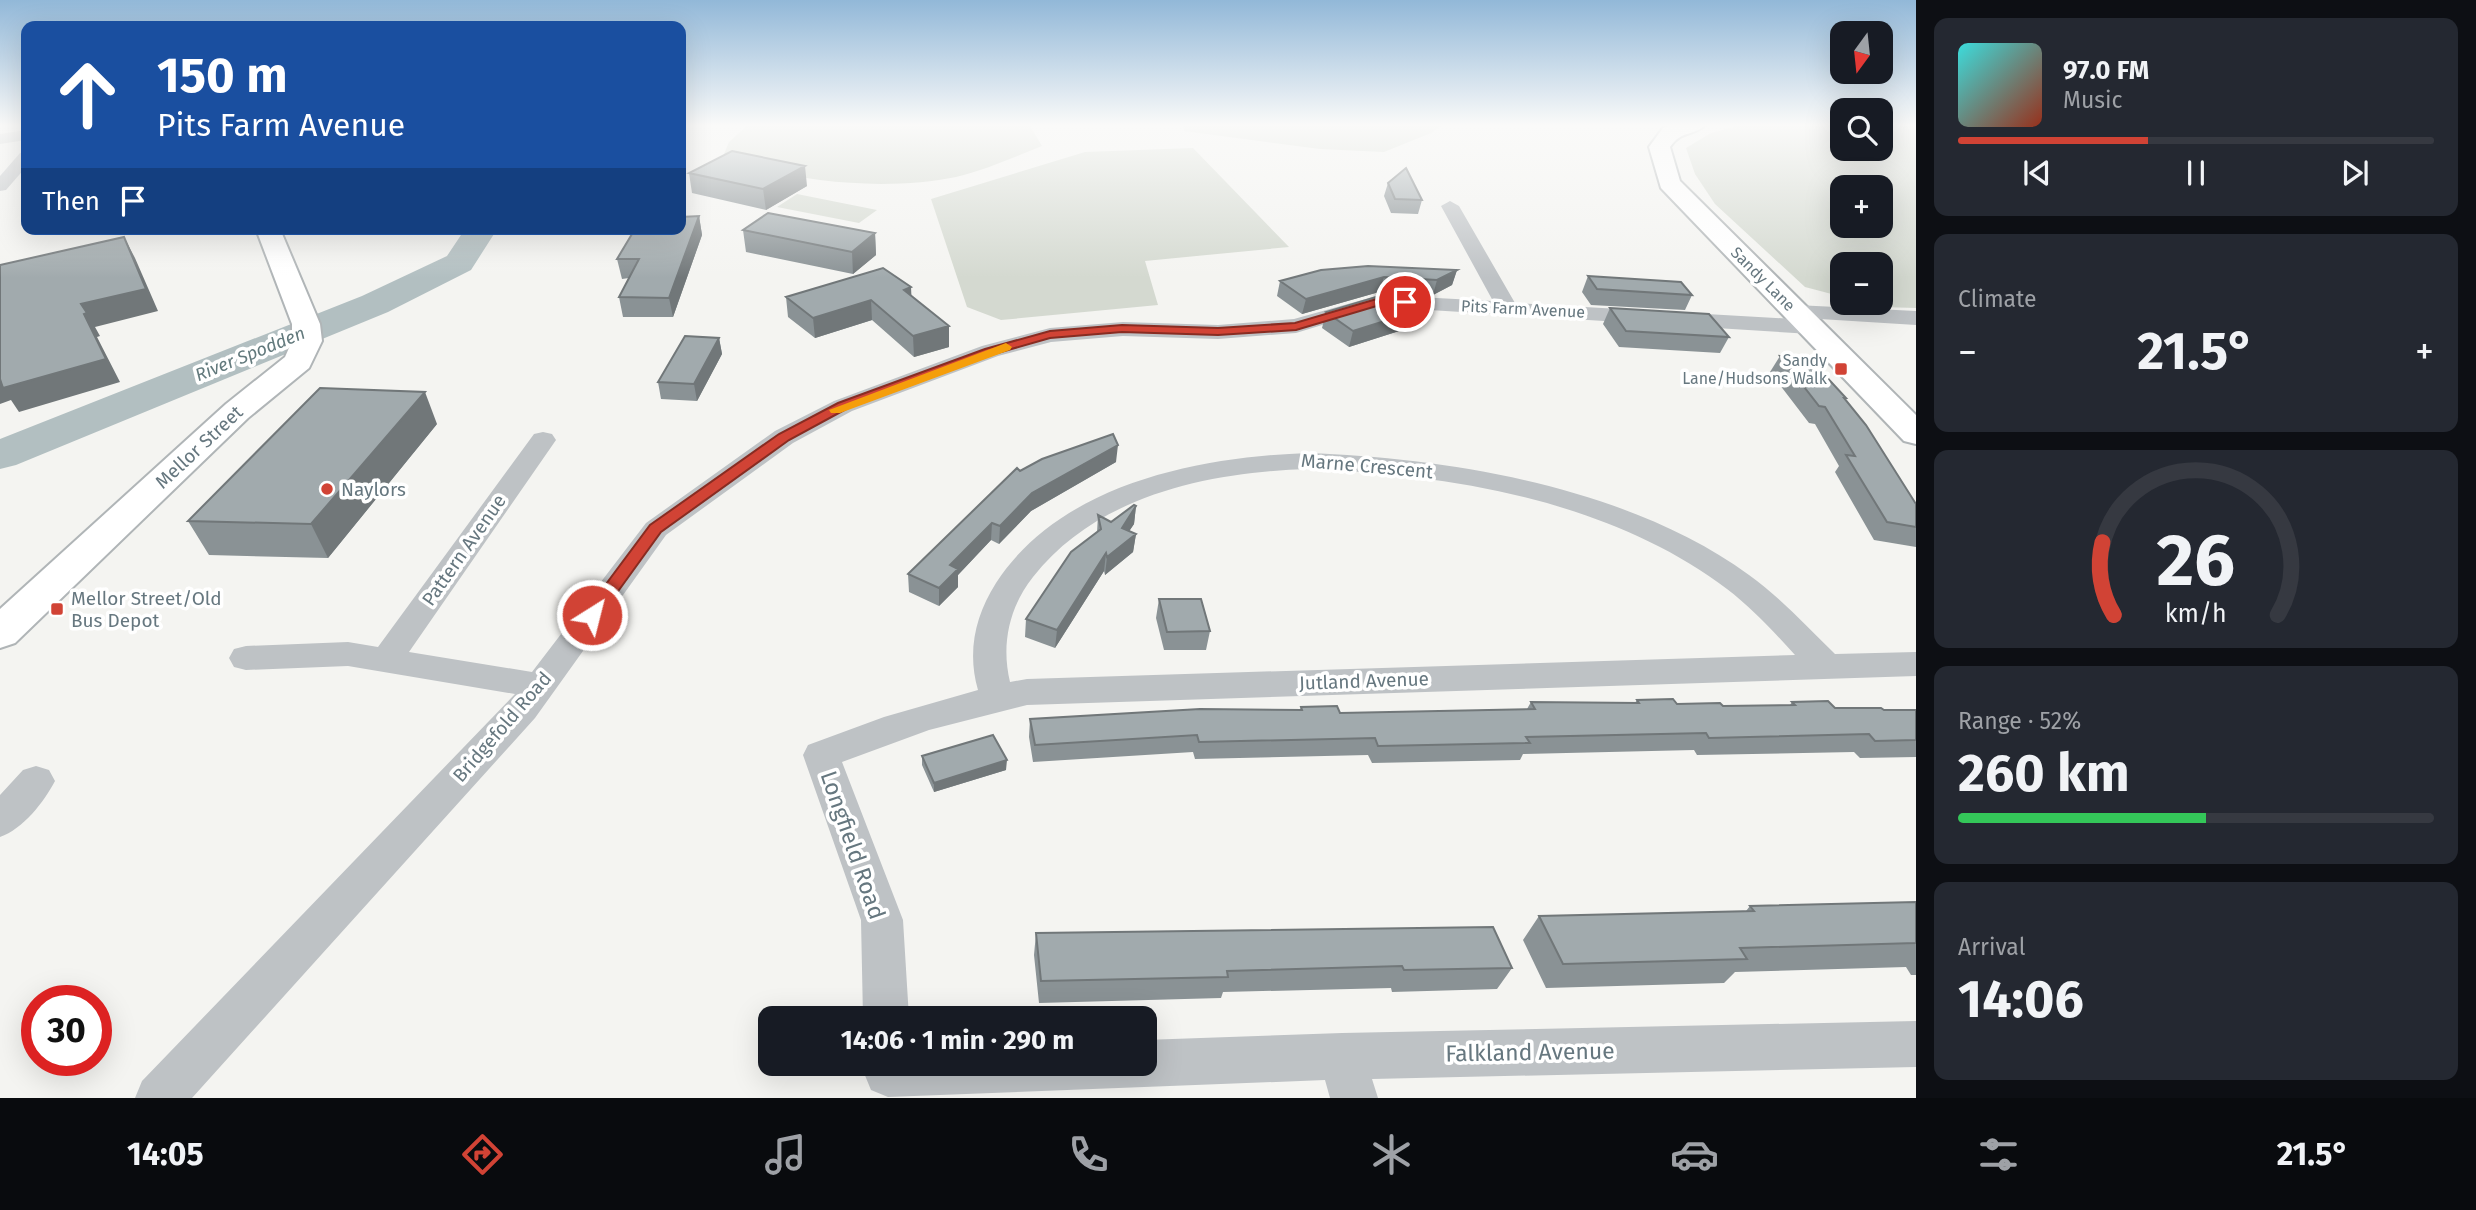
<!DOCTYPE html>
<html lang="en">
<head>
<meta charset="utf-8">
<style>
	:root { --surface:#171b24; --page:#242831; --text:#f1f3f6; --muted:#9ea1a6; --line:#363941; --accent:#d14335 }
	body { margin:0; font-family:"Fira Sans",sans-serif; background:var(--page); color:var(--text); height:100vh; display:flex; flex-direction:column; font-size:26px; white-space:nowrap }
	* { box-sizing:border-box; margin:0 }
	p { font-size:23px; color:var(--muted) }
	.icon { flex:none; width:38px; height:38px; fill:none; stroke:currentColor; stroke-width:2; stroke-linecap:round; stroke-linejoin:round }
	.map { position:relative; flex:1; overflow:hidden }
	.drawer { display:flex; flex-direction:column; gap:18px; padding:18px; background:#0d0f14; width:560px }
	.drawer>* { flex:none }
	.banner { position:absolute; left:21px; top:21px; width:665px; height:214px; border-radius:14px; box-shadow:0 7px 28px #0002; background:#1a4fa0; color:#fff; overflow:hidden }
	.needle { width:46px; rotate:195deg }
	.fabs { position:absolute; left:1830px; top:21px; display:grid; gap:14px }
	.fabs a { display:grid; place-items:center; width:63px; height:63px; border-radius:14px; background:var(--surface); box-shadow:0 7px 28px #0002; font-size:35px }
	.speed { position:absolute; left:21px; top:985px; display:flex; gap:14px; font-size:35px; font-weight:700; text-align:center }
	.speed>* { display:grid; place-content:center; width:91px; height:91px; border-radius:50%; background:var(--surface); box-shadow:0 7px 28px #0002; line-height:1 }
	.speed .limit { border:10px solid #d22; background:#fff; color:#111 }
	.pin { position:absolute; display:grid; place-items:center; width:60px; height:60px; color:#fff; margin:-30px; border:4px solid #fff; border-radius:50%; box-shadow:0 2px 7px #0007 }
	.me { position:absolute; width:77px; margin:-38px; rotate:36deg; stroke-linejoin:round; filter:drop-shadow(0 0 5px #0008) }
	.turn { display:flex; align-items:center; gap:24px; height:147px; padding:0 21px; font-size:32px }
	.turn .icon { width:91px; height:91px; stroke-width:2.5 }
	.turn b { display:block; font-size:49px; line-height:60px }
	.then { display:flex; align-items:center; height:66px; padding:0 21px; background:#0003; gap:14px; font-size:26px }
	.big { font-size:52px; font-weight:700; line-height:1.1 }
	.drawer .widget { flex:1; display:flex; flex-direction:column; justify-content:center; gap:10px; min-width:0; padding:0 24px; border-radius:14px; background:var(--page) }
	.drawer .dial { align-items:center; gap:0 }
	.dial svg { height:182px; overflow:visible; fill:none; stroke:var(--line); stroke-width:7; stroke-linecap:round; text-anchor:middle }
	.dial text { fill:var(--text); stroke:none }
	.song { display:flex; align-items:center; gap:21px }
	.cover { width:84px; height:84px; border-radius:10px; background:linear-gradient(135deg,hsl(180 70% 55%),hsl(10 70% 35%)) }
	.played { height:7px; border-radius:4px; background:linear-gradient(90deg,var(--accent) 40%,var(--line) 40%) }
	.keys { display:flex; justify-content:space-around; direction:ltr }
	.heat { display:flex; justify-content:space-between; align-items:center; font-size:38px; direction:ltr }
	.charge { height:10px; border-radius:5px; background:linear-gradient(90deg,#34c759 52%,var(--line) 0) }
	.trip { position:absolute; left:758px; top:1006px; width:399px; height:70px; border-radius:14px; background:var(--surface); box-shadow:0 7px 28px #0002; font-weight:700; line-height:70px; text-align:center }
	.dock { display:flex; height:112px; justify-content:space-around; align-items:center; background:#090b0e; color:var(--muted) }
	.dock .icon { width:49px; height:49px }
	.dock .on { color:var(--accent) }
	.dock b { font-size:32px; color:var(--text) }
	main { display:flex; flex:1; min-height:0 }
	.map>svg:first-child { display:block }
</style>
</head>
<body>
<main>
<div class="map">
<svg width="1916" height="1098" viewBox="0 0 1916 1098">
	<rect width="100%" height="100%" fill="#f4f4f1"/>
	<path fill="#d4d9d0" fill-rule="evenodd" d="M749 124H1029L1042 146C1014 157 985 170 956 177 889 191 785 184 724 154L729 142Z
		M1183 124H1445L1431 133 1384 152 1320 149 1184 131Z
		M1745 124H1843V149H1881V124H1916V308L1881 307 1866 303H1881V264H1843V297L1805 287 1715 204 1695 174 1686 148 1711 133ZM1881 187V226H1843V187Z
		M1193 148 1289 247 1145 261 1158 305 1001 320 967 307 931 199 1085 152Z
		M797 194 877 210 859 223 777 207Z"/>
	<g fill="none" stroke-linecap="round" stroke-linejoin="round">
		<path fill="#b2bfc1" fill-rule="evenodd" d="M457 229H491L494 234 471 270 388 312 16 465 0 469V439L362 296 447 256 461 235Z"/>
		<defs>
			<path id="major" d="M1675 124H1706C1694 137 1682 129 1670 147L1680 181 1916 415V444L1904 441 1661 188 1649 147 1663 128Z
				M256 229H280L320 324 322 341 309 368 248 418 15 643 0 648V609L226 404 285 357 292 341V324Z"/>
		</defs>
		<use href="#major" stroke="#b0b5b7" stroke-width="4"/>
		<path fill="#bec2c5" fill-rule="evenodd" d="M26 130V140L0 144V134Z
			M26 152V167L6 190 0 191V176L20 153Z
			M1450 201 1459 206 1515 303 1811 320 1819 322 1822 327 1819 332 1811 334 1381 307 1296 333 1218 339 1123 336 1051 342 998 356 852 411 793 443 666 535 535 718 192 1098H135L142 1081 515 694 348 666 246 670 234 667 229 658 234 649 246 646 348 642 378 647 534 434 543 432 552 434 556 440 409 652 532 672 646 523 775 431 834 401 982 346 1050 328 1123 322 1218 325 1294 319 1380 295 1493 301 1441 206Z
			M1796 305 1916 311V325L1788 317 1785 312 1788 307Z
			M1308 453C1452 458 1630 488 1749 575 1781 598 1807 627 1835 654L1916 652V676L1027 705 929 730 842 762 903 920 909 1018H863L861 920 803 755 808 745 884 717 978 690C967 652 975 616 996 583 1060 484 1198 457 1308 453ZM1308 469C1450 474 1611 501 1727 589 1752 608 1774 632 1795 655L1027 679 1010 682C1001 645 1009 607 1033 577 1097 495 1210 472 1308 469Z
			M36 766 49 770 55 781C44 802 23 829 0 837V795L23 770Z
			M1916 1021V1067L1372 1079 1378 1098H1330L1325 1080 888 1097 871 1090 864 1073 868 1064H1144V1040L1342 1033Z"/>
		<use href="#major" fill="#fff" fill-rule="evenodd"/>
	</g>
	<path fill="#8a9295" d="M689 173 807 186 766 210 692 193Z
		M1388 183 1422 200 1418 214 1391 213 1384 196Z
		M699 216 702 235 673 317H623L619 297 629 278 622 279 617 259Z
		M743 230 875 233 876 255 853 274 746 252Z
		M1457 270 1452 285 1433 295 1379 292 1302 314 1277 296 1280 281Z
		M1588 276 1692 295 1685 310 1591 305 1582 292Z
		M912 296 949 347 914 357 872 320 815 338 788 317 786 297Z
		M1408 296 1405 306 1421 324 1349 347 1322 328 1326 312Z
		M1610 308 1729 337 1720 353 1619 347 1603 324Z
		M719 338 722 354 697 401 661 399 658 382Z
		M1780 356 1846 398 1845 400 1916 504V547L1874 540 1835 472 1839 466 1815 424 1809 423 1770 372Z
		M437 424 328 558 209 555 188 521Z
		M1116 462 1031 511 999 544 991 540 958 575V587L939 606 909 592 908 574 1020 471Z
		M1136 506 1134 524 1129 531 1136 534 1133 552 1105 575 1104 571 1055 648 1025 637 1026 619 1097 533 1098 515 1111 522Z
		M1159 599 1210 631 1206 650H1164L1156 618Z
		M1637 700 1677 704 1723 706 1790 705 1792 702 1835 708 1884 710H1916V757L1860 758 1854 752 1697 755 1694 750 1523 754 1520 760 1372 763 1368 755 1195 759 1193 752 1033 762 1029 737 1030 719 1300 710 1301 707 1340 713 1527 709 1531 702 1635 703Z
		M922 756 1006 770 934 792 922 765Z
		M1916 902V975H1911L1906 967 1735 972 1724 983 1546 988 1523 940 1539 916 1746 911 1750 906Z
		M1036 933 1512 968 1497 989 1392 992 1391 988 1223 992 1221 998 1039 1003 1034 955Z"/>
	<path fill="#717779" d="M805 166 807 186 766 210 763 189Z
		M699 216 702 235 673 317 669 298Z
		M875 233 876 255 853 274 852 252Z
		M124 237 135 258 158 311 95 327 100 336 97 337 120 382 19 412 11 400 0 404V377L84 314 81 304Z
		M1457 270 1452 285 1433 295 1437 280Z
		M1384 277 1379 292 1302 314 1306 299Z
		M911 287 912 308 904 290Z
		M1408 296 1403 311 1391 304Z
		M871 300 872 320 815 338 813 318Z
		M1426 308 1421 324 1349 347 1353 331Z
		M949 326V347L914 357 913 336Z
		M719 338 722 354 697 401 694 384Z
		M425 392 437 424 328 558 311 524Z
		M1118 445 1116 462 1031 511 999 544 1000 526 1032 493Z
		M1136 506 1134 524 1120 545 1122 528Z
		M992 523 991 540 958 575V587L939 606V588L950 565Z
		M1136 534 1133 552 1105 575 1107 557Z
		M1106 553 1104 571 1055 648 1057 630Z
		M1007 760 1006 770 934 792V783Z"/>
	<path fill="#a1aaad" stroke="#717779" stroke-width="2" d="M732 151 805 166 763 189 689 173Z
		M1406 168 1422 200 1395 199 1388 183Z
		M768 213 875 233 852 252 743 230Z
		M699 216 669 298 619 297 639 259H617L635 229H681V217Z
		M124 237 146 289 81 304 87 313 84 314 106 359 3 388 0 379V265Z
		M1368 266 1457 270 1437 280 1384 277 1306 299 1280 281 1321 270Z
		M883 268 911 287 904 290 949 326 913 336 871 300 813 318 786 297Z
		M1588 276 1681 282 1692 295 1597 289Z
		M1386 294 1408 296 1391 304 1426 308 1353 331 1326 312Z
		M1610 308 1709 314 1729 337 1626 331Z
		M685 336 719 338 694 384 658 382Z
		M1780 356 1809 358 1846 398H1844L1866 425 1916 504V527L1887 522 1846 455 1855 456 1825 407 1819 406Z
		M320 388 425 392 311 524 188 521Z
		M1113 434 1118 445 1032 493 1000 526 992 523 950 565 958 569 939 588 908 574 1017 468 1020 471 1042 459Z
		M1134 505 1136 506 1122 528 1136 534 1107 557 1106 553 1057 630 1026 619 1071 552 1101 529 1098 515 1111 522Z
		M1159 599H1201L1210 631 1167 632Z
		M1673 699 1677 704 1720 703 1723 706 1795 705 1792 702 1828 701 1835 708H1881L1884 710H1916V740L1875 741 1869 734 1709 738 1706 733 1526 737 1530 743 1378 746 1375 738 1199 742 1197 735 1035 745 1030 719 1200 709 1302 710 1301 707 1337 706 1340 713 1535 709 1531 702 1639 703 1637 700Z
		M993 735 1007 760 934 783 922 756Z
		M1916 902V943L1740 948 1747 959 1563 964 1539 916 1754 911 1750 906Z
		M1493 927 1512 968 1404 970 1402 966 1227 971 1228 977 1041 981 1036 933Z"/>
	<linearGradient id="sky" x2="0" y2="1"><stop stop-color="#92b8d8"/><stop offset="0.45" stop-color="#fafaf9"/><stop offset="1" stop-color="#fafaf9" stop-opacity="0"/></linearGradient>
	<rect width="1916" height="278" fill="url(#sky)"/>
	<path fill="#d14335" stroke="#882c22" stroke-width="2" d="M1380 298 1405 299 1411 302 1405 306 1380 305 1296 330 1218 335 1122 332 1050 338 994 354 848 408 789 440 661 532 598 619 592 621 583 615 650 525 779 434 838 403 985 349 1050 331 1122 325 1218 328 1295 323Z"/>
	<path fill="#f59e0b" d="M1006 343 1012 347 1010 350 840 413H831L829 410Z"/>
	<g fill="#d14335" stroke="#fff" stroke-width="2.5">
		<rect x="1834" y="362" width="14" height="14" rx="3.5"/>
		<circle cx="327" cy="489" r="7"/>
		<rect x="50" y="602" width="14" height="14" rx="3.5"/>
	</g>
	<g text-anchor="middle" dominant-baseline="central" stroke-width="7" stroke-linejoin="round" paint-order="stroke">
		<g font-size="16" fill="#66777f" stroke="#fff">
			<text transform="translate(1763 279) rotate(45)">Sandy Lane</text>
			<text transform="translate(1523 309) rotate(3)">Pits Farm Avenue</text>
		</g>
		<g font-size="16" fill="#66777f" stroke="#fff" text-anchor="end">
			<text x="1827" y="360">Sandy<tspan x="1827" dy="18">Lane/Hudsons Walk</tspan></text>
		</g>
		<g font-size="18" font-style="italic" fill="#62797c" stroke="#fff">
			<text transform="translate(250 354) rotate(-22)">River Spodden</text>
		</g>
		<g font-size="19" fill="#66777f" stroke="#fff">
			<text transform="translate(199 447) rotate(-43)">Mellor Street</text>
			<text transform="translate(1367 466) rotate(5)">Marne Crescent</text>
			<text transform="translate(464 550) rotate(-55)">Pattern Avenue</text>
			<text transform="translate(1364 681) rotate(-2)">Jutland Avenue</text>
			<text transform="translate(502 727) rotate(-49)">Bridgefold Road</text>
		</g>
		<g font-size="19" fill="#66777f" stroke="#fff" text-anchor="start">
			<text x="341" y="489">Naylors</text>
			<text x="71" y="598">Mellor Street/Old<tspan x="71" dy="22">Bus Depot</tspan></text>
		</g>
		<g font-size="23" fill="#66777f" stroke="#fff">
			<text transform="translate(853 845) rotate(71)">Longfield Road</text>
			<text transform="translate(1530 1052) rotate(-1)">Falkland Avenue</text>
		</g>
	</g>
</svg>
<div class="fabs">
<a><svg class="needle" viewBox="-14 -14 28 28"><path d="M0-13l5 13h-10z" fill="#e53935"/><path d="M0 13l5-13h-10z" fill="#9ea1a6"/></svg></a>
<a><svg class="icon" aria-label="search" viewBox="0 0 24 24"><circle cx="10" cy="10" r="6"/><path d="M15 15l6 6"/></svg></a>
<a>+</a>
<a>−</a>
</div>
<div class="speed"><div class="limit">30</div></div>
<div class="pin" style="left:1405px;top:302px;background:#d93025"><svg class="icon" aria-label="arrive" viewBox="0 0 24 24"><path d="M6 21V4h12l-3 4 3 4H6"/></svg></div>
<svg class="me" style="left:592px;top:615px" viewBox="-20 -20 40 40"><circle r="17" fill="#d14335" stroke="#fff" stroke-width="3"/><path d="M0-11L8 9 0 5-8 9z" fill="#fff"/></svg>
<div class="trip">14:06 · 1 min · 290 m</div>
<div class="banner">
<div class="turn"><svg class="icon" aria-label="ahead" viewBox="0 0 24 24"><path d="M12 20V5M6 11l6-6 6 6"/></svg><div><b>150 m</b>Pits Farm Avenue</div></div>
<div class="then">Then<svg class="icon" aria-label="arrive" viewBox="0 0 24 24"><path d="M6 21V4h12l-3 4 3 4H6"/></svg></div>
</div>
</div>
<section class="drawer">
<div class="widget">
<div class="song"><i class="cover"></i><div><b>97.0 FM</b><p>Music</p></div></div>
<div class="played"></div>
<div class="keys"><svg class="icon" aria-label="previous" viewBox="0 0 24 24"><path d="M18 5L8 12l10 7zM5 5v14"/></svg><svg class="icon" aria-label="pause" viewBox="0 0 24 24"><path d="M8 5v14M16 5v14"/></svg><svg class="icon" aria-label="next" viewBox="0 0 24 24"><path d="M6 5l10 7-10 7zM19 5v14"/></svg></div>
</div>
<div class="widget"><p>Climate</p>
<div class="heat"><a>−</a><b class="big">21.5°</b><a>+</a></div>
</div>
<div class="widget dial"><svg viewBox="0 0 100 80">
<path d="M14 69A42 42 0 1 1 86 69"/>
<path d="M14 69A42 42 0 0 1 9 37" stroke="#d14335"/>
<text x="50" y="56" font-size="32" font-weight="700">26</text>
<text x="50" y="72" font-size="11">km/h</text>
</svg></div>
<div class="widget"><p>Range · 52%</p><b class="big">260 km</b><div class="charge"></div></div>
<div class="widget"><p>Arrival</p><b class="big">14:06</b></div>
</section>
</main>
<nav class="dock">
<b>14:05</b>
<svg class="icon on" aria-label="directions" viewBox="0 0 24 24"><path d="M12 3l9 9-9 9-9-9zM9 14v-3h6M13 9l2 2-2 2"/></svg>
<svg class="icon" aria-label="music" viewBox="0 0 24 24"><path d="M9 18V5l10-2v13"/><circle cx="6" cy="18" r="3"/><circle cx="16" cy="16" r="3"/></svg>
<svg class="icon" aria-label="phone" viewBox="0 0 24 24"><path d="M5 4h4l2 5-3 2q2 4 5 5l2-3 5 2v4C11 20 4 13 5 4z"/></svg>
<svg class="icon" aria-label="climate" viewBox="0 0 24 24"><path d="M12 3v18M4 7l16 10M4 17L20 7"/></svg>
<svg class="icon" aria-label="car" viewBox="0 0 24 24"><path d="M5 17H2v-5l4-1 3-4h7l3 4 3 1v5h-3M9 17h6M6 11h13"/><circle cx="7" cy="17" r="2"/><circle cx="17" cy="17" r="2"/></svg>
<svg class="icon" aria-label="filters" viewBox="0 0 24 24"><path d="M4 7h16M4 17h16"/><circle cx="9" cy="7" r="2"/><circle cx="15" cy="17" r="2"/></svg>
<b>21.5°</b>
</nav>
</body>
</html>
